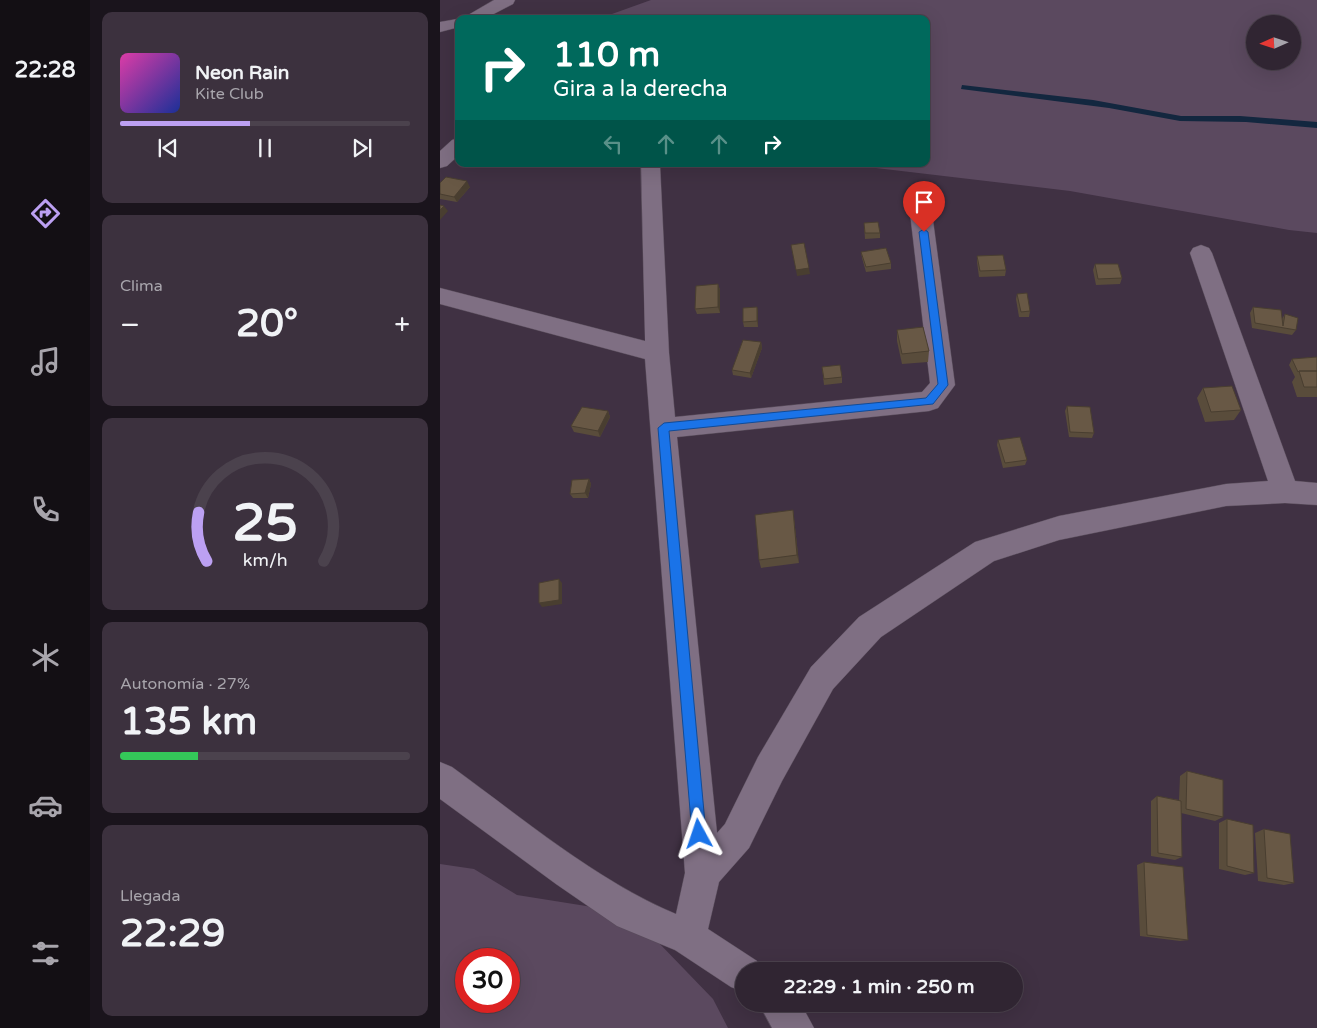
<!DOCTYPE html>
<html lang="es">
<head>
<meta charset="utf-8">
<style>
	:root { --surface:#302532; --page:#3c313e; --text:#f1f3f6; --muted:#a8a5ac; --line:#4b424d; --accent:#bca0f2 }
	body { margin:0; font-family:"Varela Round",sans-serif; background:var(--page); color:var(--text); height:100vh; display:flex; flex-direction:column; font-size:19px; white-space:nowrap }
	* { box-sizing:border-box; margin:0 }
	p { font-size:16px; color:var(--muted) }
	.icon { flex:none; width:28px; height:28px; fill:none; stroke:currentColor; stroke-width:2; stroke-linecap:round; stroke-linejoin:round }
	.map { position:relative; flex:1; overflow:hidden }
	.details { display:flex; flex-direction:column; gap:12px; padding:12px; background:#1a141c; width:350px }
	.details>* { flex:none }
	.top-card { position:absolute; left:15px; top:15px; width:475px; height:152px; border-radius:10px; box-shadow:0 5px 20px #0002,0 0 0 1px var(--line); background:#00695c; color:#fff; overflow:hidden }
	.needle { width:32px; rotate:267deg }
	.controls { position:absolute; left:806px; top:15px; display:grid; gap:10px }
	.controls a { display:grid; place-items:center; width:55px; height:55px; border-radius:50%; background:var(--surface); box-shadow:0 5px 20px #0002,0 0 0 1px var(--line); font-size:25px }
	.speed { position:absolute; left:15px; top:948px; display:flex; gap:10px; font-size:25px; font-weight:700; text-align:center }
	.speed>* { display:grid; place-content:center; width:65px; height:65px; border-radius:50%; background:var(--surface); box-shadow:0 5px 20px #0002,0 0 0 1px var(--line); line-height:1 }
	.speed .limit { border:8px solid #d22; background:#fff; color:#111 }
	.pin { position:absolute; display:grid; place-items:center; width:42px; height:42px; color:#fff; margin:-51px -21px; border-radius:50% 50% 50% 0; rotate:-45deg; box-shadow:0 0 5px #0007 }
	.pin .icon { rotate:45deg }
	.me { position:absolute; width:55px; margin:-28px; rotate:355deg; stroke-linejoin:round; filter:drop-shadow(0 0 4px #0008) }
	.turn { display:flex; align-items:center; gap:18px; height:105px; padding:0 15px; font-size:22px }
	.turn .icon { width:65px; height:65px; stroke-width:2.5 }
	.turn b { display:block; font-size:35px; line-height:42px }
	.lanes { display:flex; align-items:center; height:48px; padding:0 15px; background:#0003; justify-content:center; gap:25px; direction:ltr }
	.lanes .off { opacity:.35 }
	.big { font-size:38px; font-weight:700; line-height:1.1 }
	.details .widget { flex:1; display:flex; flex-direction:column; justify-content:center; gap:8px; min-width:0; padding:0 18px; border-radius:10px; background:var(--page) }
	.details .dial { align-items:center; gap:0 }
	.dial svg { height:130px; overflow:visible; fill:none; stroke:var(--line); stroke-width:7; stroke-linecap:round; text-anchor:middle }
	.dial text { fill:var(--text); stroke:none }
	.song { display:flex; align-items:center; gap:15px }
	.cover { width:60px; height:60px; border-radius:8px; background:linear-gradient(135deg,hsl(320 70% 55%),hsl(230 70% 35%)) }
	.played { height:5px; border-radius:2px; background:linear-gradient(90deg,var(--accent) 45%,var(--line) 45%) }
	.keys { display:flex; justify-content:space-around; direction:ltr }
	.heat { display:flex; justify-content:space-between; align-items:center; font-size:28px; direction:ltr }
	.charge { height:8px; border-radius:4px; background:linear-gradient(90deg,#34c759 27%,var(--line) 0) }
	.trip { position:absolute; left:295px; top:962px; width:288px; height:50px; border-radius:25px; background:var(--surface); box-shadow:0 5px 20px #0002,0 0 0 1px var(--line); font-weight:700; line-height:50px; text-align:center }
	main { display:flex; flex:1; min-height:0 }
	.dock { display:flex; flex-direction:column; width:90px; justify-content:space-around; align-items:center; background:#130f14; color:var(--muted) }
	.dock .icon { width:35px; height:35px }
	.dock .on { color:var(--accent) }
	.dock b { font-size:22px; color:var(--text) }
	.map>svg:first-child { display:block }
</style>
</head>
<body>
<main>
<nav class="dock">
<b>22:28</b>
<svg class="icon on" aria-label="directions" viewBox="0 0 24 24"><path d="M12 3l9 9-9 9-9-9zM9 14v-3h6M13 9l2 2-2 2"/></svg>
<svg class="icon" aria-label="music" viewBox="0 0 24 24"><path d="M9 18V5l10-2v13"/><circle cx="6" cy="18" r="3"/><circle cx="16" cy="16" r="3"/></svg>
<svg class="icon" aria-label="phone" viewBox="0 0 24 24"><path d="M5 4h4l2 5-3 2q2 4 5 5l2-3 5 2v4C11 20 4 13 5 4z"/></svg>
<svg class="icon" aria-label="climate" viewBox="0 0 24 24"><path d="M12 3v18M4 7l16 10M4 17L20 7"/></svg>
<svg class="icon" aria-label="car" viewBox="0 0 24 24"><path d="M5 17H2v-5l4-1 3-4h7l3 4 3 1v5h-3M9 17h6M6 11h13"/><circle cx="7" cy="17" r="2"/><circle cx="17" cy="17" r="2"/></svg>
<svg class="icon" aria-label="filters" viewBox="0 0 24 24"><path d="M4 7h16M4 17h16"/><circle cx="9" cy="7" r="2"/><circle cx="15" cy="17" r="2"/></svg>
</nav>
<section class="details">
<div class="widget">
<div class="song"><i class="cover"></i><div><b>Neon Rain</b><p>Kite Club</p></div></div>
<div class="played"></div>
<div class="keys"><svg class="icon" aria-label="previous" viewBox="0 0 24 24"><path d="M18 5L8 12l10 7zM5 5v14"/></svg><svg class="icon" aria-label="pause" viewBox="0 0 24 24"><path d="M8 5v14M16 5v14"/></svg><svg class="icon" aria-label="next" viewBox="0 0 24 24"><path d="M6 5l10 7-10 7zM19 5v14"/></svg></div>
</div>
<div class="widget"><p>Clima</p>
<div class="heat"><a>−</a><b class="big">20°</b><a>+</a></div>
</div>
<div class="widget dial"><svg viewBox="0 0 100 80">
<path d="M14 69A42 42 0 1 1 86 69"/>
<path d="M14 69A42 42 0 0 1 9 39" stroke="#bca0f2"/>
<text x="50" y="56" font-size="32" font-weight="700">25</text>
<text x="50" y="72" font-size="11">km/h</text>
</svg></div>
<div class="widget"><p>Autonomía · 27%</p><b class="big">135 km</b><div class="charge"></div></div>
<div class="widget"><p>Llegada</p><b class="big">22:29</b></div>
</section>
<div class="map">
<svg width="877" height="1028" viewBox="0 0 877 1028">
	<rect width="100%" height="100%" fill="#403143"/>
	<path fill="#5b495f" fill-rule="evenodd" d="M211 0H877V233L849 230 630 191 419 166 413 164H486V19H158ZM815 24H852V61H815Z
		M0 864 34 869 77 895 190 913 273 999 288 1028H0ZM26 959H69V1001H26Z"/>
	<path fill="#13273f" d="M522 85 653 100 741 116H800L877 122V128L806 122 740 121 669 108 521 89Z"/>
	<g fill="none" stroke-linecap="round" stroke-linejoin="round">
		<defs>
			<path id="minor" d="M54 0H75L73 4 44 19H19V27L0 32V22L23 18Z
				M19 138V155L7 166 0 168V151L12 140Z
				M201 164 220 165 229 353 235 417 482 392 490 383 470 213 474 208 481 206 488 208 492 213 515 385 498 408 489 411 237 437 277 833 285 824 318 757 371 667 419 617 535 542 619 516 786 484 828 481 750 253 753 248 761 245 769 248 772 253 855 481 877 483V505L845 503 786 506 619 540 554 561 441 637 393 689 342 781 309 848 279 882 268 929 317 961 321 971H304V992L291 987 235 950 177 926 116 884 0 799V762L12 767C81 817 157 881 236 914L245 873 205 359 0 304V288L205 341Z
				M319 1004H361L374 1028H332Z"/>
		</defs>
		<use href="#minor" stroke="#594d5b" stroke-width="1"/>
		<use href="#minor" fill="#7f6f83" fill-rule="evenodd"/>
	</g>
	<path fill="#594c3b" d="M0 183 30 187 17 202 0 199Z
		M424 223 440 233V238L425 239Z
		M421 252 451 263V269L426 272 422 258Z
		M537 256 566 270 565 276 539 277 537 262Z
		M655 264 682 278 680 284 656 285 653 270Z
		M278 284 280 290V313L257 314 255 309Z
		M577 294 590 311 589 317H579L576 299Z
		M317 307 318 313V327H304L303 322Z
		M813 307 842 319 845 314 856 330 852 335 812 328 810 313Z
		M457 330 489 351 488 362 462 364 457 341Z
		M321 342 322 348 311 378 293 375 292 370Z
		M877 357V397H857L852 382 855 377 849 365 852 359Z
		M382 367 402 377V383L384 385Z
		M763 388 801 410 794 420 765 422 757 398Z
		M627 406 654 433 652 438 629 437 625 411Z
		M168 411 170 417 160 437 134 432 131 426Z
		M558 440 587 460 585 465 563 468 557 445Z
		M149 479 151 484 148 498H133L130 494Z
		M353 510 359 563 321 568 319 560Z
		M747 771 783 817 775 821 741 813 742 857 735 860 711 856V801L717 796 739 800 740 776Z
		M787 819 814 873 805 875 779 869V823Z
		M824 829 854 883 844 885 818 881 815 833Z
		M704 862 748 940 740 941 700 936 697 865Z"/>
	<path fill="#493e30" d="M27 181 30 187 17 202 14 197Z
		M4 206 8 211 0 220V210Z
		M369 268 370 274 357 276 356 270Z
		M278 284 280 290V313L278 307Z
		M317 307 318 313V327L317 321Z
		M321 342 322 348 311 378 310 373Z
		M168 411 170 417 160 437 158 431Z
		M149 479 151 484 148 498 145 493Z
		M353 510 354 519 359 563 357 555Z
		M119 579 122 583V604L102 607 99 603Z"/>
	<path fill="#685845" stroke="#493e30" d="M6 177 27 181 14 197 0 194V183Z
		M0 205 4 206 0 210Z
		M438 222 440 233H425L424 223Z
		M364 243 369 268 356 270 351 245Z
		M446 248 451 263 426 267 421 252Z
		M563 255 566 270 540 271 537 256Z
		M655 264H678L682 278 658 279Z
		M278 284V307L255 309 256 286Z
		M587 293 590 311 581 312 577 294Z
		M317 307V321L303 322V308Z
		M813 307 841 310 843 326 845 314 858 318 856 330 815 323Z
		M483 327 489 351 462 354 457 330Z
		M303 340 321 342 310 373 292 370Z
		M877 357V371H859L858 372 852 359Z
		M400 365 402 377 384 379 382 367Z
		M859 371H877V387H864Z
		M792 386 801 410 771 412 763 388Z
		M627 406 650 407 654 433 630 432Z
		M142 407 168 411 158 431 131 426Z
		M580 437 587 460 565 463 558 440Z
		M149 479 145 493 130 494 132 480Z
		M353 510 357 555 319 560 315 515Z
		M119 579V600L99 603V583Z
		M747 771 783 780V817L746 809Z
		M717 796 741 801 742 857 718 853Z
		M787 819 813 825 814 873 787 866Z
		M824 829 850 834 854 883 827 878Z
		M704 862 743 867 748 940 707 935Z"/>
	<path fill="#1a73e8" stroke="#114b97" d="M484 229 488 232 508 385 493 404 229 431 266 834 264 839 259 841 254 839 252 834 218 428 224 423 486 398 498 384 479 232Z"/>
</svg>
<div class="controls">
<a><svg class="needle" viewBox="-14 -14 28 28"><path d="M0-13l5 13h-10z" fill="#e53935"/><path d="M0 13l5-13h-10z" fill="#a8a5ac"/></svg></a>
</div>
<div class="speed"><div class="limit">30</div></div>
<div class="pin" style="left:484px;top:232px;background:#d93025"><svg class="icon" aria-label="arrive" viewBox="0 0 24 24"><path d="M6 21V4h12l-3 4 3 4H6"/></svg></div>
<svg class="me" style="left:259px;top:834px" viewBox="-20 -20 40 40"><path d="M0-17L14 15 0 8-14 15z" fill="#1a73e8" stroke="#fff" stroke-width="4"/></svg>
<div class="trip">22:29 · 1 min · 250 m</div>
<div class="top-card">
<div class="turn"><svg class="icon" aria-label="right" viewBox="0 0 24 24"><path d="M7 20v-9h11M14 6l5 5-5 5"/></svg><div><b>110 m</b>Gira a la derecha</div></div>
<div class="lanes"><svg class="icon off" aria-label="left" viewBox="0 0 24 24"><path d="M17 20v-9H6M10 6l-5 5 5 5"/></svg><svg class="icon off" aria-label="ahead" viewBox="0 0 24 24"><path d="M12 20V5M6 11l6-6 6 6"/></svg><svg class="icon off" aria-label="ahead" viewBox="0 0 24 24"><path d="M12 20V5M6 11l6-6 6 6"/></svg><svg class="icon" aria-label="right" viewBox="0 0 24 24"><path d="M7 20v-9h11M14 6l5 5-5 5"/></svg></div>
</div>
</div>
</main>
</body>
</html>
